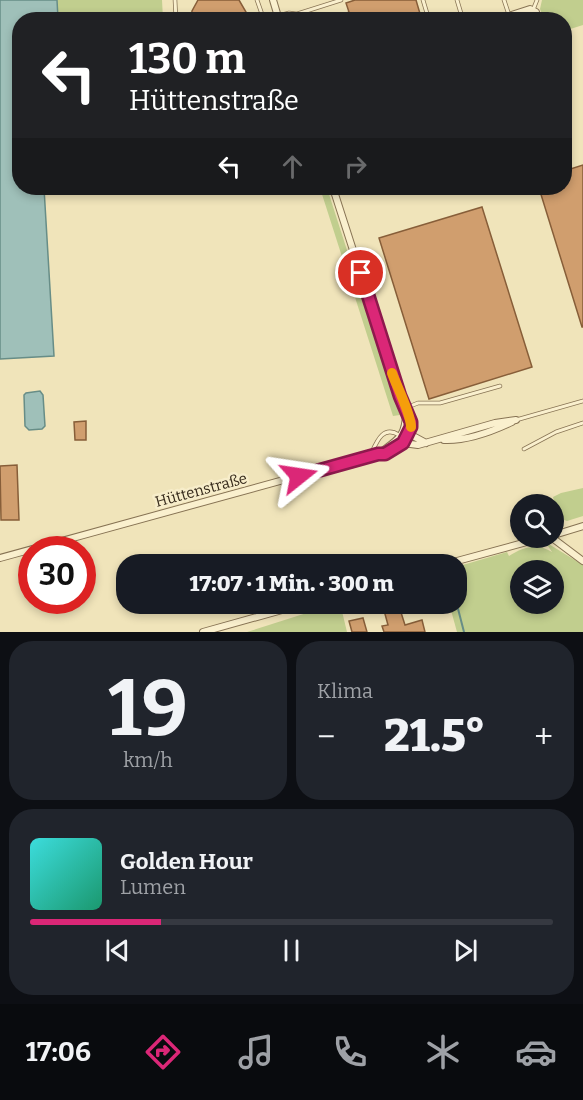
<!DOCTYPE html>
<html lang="de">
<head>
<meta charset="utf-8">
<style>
	:root { --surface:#171b24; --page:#20242c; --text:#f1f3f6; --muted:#9ea1a6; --line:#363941; --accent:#db2777 }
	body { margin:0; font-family:Bitter,serif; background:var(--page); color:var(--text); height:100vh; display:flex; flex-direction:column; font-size:22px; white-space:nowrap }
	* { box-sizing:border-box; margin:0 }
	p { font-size:20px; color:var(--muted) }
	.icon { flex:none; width:33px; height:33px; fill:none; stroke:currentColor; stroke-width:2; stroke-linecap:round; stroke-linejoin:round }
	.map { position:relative; height:632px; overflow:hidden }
	.details { display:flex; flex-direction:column; gap:9px; padding:9px; background:#0d0f14; flex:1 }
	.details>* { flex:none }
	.hud { position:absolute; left:12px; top:12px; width:560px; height:183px; border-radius:24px; box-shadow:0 3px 9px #0003; background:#202124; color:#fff; overflow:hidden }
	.buttons { position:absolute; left:510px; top:494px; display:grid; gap:12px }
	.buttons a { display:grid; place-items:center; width:54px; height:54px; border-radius:50%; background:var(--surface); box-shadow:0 3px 9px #0003; font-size:30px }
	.speed { position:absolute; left:18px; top:536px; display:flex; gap:12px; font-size:30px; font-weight:700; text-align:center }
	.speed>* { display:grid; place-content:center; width:78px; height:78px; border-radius:50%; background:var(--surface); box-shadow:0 3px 9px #0003; line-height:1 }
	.speed .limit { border:9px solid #d22; background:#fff; color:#111 }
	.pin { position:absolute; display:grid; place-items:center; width:51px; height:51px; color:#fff; margin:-26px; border:3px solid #fff; border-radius:50%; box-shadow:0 2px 6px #0007 }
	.me { position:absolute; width:66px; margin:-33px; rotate:75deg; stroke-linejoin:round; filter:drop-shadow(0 0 4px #0008) }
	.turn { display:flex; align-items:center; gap:21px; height:126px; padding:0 18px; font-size:27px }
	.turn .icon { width:78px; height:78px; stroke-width:2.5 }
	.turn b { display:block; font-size:42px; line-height:51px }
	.lanes { display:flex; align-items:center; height:57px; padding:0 18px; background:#0003; justify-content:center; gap:30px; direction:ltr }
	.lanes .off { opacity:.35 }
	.big { font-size:45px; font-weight:800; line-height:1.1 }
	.details .tile { flex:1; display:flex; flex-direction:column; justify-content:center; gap:9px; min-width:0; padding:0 21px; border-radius:24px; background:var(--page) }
	.details .dial { align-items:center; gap:0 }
	.dial b { font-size:78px; line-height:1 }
	.song { display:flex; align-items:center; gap:18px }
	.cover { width:72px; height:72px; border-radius:9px; background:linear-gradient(135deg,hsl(180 70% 55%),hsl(160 70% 35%)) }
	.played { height:6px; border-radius:3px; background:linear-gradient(90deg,var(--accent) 25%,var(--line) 25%) }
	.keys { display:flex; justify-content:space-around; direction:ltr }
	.heat { display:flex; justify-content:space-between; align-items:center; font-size:33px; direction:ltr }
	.details .tiles { flex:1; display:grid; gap:9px; grid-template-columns:1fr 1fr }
	.tile:last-child { grid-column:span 2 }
	.trip { position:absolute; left:116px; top:554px; width:351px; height:60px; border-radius:24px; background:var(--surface); box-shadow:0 3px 9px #0003; font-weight:800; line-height:60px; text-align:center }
	.menu { display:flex; height:96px; justify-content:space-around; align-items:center; background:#090b0e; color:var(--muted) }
	.menu .icon { width:42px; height:42px }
	.menu .current { color:var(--accent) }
	.menu b { font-size:27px; color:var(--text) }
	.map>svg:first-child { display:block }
</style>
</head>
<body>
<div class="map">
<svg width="583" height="632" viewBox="0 0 583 632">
	<rect width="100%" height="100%" fill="#f0e4ba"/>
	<path fill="#c1ce8e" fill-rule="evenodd" d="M57 0H162L163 19H58Z
		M542 0H583V25L564 31V20L544 19 540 9Z
		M320 188H327L400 415 393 416Z
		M583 488V516L567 521 559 518 553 497 561 493Z
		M535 542 547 543 583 565V632H457L449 603H456V567L507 552 509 556C524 546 538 543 552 552L548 546 529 544ZM520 570H554V603H520Z
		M338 603H340L347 632H247Z"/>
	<path fill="#9fc0b9" stroke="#678d87" stroke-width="1.5" d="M0 0H57L58 19 20 20V188H44L54 356 0 359Z
		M40 391 43 395 45 426 42 429 29 430 25 426 24 395 26 393Z"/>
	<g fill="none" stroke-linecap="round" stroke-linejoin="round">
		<path stroke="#678d87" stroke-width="2" d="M456 601 464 632"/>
	</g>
	<path fill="#d09e6e" stroke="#875e39" stroke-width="1.5" d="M198 0H239L246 12 247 20H191L192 11Z
		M355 0H416L421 17 413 20H331L349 12 346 3Z
		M583 165V327H582L539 188H564V171Z
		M482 207 532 367 429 399 379 238Z
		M86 421V440H75L74 422Z
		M17 465 19 520H1L0 466Z
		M382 603H398L405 625 422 620 425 632H384L382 626 388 625Z
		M363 618 367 632H352L349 621Z"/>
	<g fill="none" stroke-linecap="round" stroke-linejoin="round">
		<defs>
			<path id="service" d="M175 0 176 20
				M257 0 264 20
				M423 0 429 20
				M457 0 463 20
				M504 0 509 15
				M533 10 537 0
				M278 16 289 13 297 14 341 0
				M408 407 418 403H440L500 386
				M516 420 583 401
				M524 449 556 432 583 423
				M371 454C377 441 383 425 399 435"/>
			<path id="minor" d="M273 0 279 20
				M496 20 530 9 536 12 537 20
				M406 435 413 436 426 443
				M444 440C467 441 491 432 512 422
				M403 443 418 445 495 423 516 420
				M378 454C397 440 406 438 406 412
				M554 535 583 526
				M551 537 583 561
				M0 558 378 454C394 454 416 438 411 418 409 411 404 403 400 396L333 188
				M446 564 545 537
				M203 632 307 603"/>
		</defs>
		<use href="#service" stroke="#877354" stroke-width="4.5"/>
		<use href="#minor" stroke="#877354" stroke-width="8"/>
		<use href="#service" stroke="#faf0ce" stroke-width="3"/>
		<use href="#minor" stroke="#faf0ce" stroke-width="6"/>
	</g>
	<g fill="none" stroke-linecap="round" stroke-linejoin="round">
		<defs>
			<path id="route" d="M299 476 378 454H385L403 443 411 427V422L400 396 361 273"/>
		</defs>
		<use href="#route" stroke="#8e194d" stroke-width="15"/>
		<use href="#route" stroke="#db2777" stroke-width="10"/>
		<path stroke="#f59e0b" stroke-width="10" d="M392 373C397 387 411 414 411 427"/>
	</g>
	<g text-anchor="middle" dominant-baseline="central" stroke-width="5" stroke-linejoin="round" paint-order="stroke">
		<g font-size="15" fill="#35291a" stroke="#f7edca">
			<text transform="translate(201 490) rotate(-15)">Hüttenstraße</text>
		</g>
	</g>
</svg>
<div class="buttons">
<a><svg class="icon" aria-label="search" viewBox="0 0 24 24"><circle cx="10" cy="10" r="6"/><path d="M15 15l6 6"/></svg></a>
<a><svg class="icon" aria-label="layers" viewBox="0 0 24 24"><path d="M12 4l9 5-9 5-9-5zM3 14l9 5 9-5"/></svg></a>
</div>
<div class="speed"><div class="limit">30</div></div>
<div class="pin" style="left:361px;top:273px;background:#d93025"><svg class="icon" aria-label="arrive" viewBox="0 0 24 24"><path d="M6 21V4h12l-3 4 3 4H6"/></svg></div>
<svg class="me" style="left:299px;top:476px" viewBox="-20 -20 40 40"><path d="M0-17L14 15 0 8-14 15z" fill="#db2777" stroke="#fff" stroke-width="4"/></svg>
<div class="trip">17:07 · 1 Min. · 300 m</div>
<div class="hud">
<div class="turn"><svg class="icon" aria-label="left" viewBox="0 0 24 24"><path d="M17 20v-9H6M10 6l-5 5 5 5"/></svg><div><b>130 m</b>Hüttenstraße</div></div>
<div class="lanes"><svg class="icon" aria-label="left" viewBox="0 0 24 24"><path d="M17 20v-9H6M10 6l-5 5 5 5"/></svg><svg class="icon off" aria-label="ahead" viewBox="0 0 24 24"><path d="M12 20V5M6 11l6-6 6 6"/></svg><svg class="icon off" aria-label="right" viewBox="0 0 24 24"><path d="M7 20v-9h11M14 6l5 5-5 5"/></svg></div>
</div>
</div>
<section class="details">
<div class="tiles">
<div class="tile dial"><b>19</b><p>km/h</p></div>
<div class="tile"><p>Klima</p>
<div class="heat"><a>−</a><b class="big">21.5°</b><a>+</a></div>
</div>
<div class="tile">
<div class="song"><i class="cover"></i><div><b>Golden Hour</b><p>Lumen</p></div></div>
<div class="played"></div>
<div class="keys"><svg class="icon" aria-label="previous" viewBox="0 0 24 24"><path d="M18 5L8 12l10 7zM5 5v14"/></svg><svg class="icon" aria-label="pause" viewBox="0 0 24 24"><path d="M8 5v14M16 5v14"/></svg><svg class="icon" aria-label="next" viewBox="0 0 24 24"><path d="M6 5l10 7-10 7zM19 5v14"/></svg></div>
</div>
</div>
</section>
<nav class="menu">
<b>17:06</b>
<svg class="icon current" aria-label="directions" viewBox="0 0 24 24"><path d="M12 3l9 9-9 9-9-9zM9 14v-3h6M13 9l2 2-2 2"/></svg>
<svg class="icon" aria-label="music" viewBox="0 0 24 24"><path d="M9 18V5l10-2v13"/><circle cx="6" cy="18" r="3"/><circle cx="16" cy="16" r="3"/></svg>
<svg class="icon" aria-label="phone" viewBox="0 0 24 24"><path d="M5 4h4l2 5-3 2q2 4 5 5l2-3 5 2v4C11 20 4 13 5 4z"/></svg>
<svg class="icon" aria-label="climate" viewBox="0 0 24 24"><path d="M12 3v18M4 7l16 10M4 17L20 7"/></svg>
<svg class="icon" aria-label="car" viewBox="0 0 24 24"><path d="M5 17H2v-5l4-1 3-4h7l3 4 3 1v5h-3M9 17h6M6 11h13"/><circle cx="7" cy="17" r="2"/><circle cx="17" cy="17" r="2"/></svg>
</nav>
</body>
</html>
